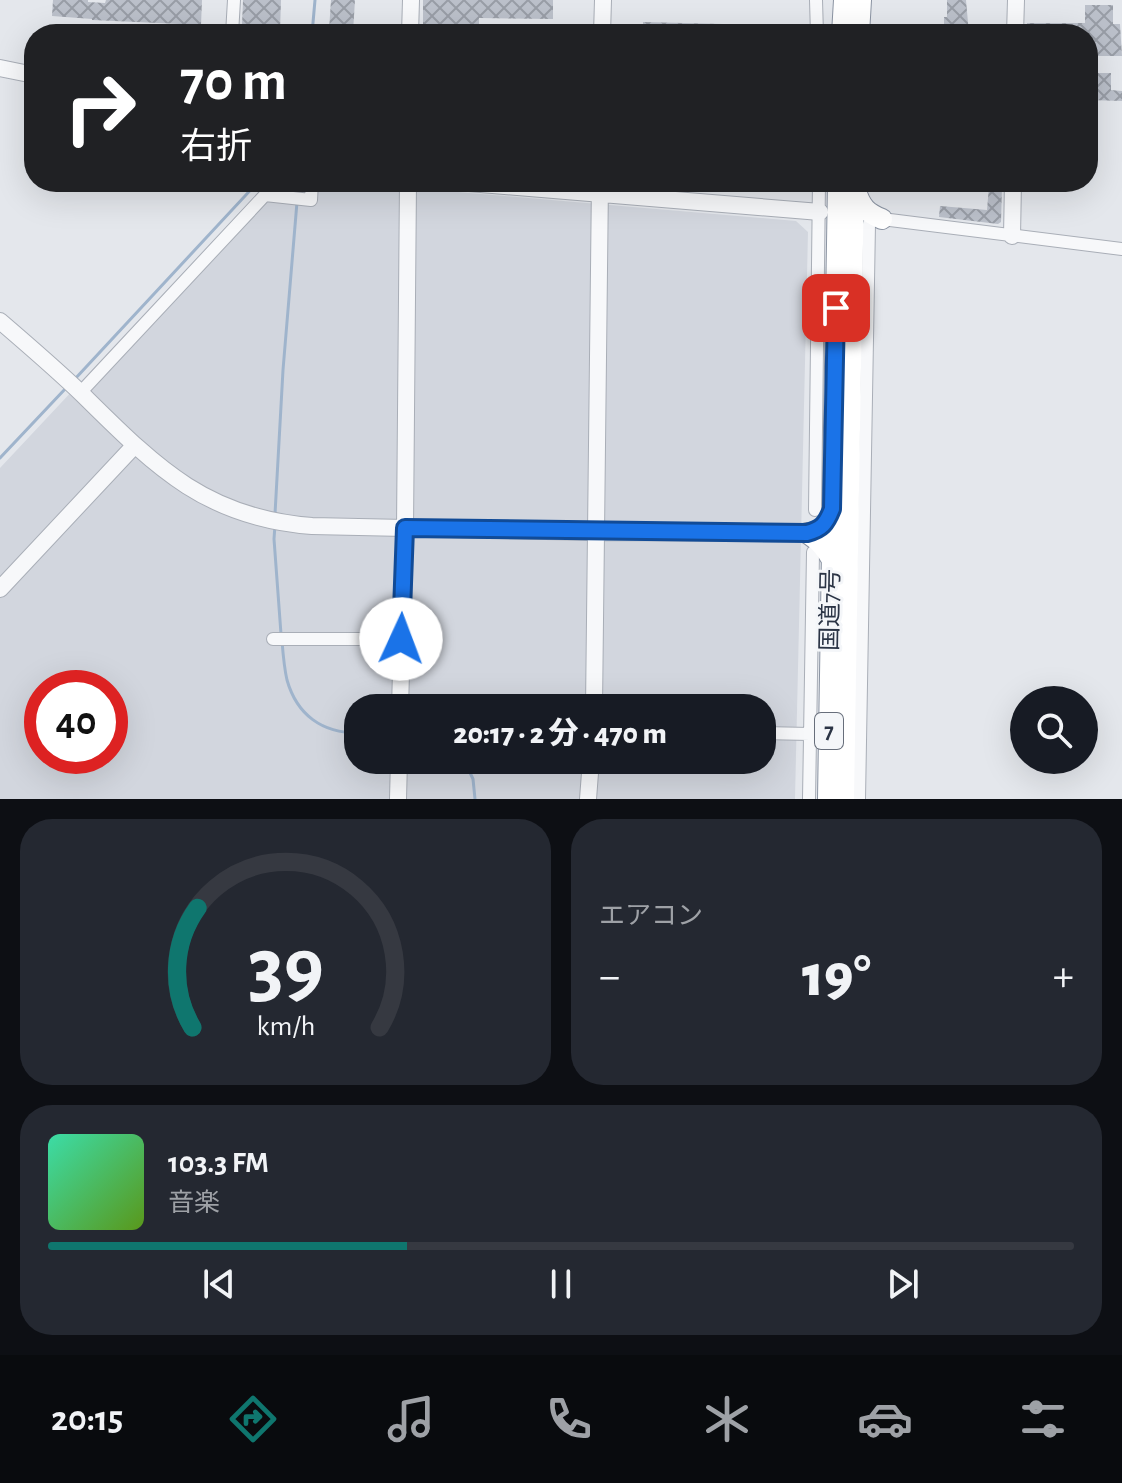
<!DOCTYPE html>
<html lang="ja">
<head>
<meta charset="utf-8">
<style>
	:root { --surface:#171b24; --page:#242831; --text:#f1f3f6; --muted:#9ea1a6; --line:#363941; --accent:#0f766e }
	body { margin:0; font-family:"Alegreya Sans","Noto Sans JP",sans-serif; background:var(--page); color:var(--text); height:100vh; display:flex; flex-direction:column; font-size:30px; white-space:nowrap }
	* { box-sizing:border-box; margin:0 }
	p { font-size:26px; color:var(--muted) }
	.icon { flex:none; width:44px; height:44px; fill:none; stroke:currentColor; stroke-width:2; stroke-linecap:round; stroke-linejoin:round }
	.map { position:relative; height:799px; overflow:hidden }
	.drawer { display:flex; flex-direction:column; gap:20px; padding:20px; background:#0d0f14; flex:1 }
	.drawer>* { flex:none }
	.top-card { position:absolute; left:24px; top:24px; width:1074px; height:168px; border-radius:32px; box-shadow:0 8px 32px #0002; background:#202124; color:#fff; overflow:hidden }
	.buttons { position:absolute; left:1010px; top:686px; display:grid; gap:16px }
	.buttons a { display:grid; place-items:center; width:88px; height:88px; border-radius:50%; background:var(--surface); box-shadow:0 8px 32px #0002; font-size:40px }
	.speed { position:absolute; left:24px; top:670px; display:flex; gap:16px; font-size:40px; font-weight:700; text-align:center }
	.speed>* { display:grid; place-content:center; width:104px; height:104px; border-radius:50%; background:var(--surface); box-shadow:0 8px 32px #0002; line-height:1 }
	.speed .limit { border:12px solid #d22; background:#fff; color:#111 }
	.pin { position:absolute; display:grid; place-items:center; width:68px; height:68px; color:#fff; margin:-34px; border-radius:16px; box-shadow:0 4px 12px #0006 }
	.me { position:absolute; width:88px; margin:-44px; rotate:2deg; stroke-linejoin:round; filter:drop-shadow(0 0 6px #0008) }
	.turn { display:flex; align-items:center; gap:28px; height:168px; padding:0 24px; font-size:36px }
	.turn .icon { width:104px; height:104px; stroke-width:2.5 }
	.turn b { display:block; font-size:56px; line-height:68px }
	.big { font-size:60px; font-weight:800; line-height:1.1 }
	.drawer .widget { flex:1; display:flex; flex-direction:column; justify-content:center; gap:12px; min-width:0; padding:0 28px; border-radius:32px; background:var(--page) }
	.drawer .dial { align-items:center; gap:0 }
	.dial svg { height:208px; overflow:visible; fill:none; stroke:var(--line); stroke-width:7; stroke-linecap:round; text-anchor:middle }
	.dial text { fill:var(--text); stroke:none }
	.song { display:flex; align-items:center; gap:24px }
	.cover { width:96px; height:96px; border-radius:12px; background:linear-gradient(135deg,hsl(160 70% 55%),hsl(90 70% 35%)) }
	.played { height:8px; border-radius:4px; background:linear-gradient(90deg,var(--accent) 35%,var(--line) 35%) }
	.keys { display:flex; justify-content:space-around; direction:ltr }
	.heat { display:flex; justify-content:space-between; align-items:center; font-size:44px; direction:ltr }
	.drawer .tiles { flex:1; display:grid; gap:20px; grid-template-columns:1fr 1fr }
	.widget:last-child { grid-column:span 2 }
	.trip { position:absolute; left:344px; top:694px; width:432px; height:80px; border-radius:32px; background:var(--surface); box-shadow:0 8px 32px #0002; font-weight:800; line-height:80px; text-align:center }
	.dock { display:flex; height:128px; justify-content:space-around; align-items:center; background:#090b0e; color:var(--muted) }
	.dock .icon { width:56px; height:56px }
	.dock .current { color:var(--accent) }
	.dock b { font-size:36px; color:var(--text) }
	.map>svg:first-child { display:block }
</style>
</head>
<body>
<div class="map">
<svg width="1122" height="799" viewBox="0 0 1122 799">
	<defs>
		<pattern id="building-cross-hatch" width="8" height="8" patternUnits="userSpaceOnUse" patternTransform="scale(2)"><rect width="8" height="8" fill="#bbc0ca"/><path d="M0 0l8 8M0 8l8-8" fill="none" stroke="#989da6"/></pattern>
	</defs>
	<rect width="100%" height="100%" fill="#e4e7ec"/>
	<path fill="#d2d6de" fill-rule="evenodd" d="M268 182H377L435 190 796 221 808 232 795 799H0V468ZM42 688H110V756H42ZM358 708H762V760H358Z"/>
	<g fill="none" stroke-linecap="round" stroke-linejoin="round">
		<path stroke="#9fb4cc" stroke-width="3" d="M312 34 315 0
			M298 195 299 182
			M74 380 258 182
			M0 458 66 388
			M275 514 283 370 297 202
			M275 525 274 539 281 634
			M282 641C283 654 284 667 287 680 297 715 322 733 358 733
			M464 760 473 779 475 799"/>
	</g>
	<path fill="url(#building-cross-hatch)" d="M53 0H88V2L105 3 106 0H202L201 25 92 20V19L52 16Z
		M243 0H281L280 31 242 25Z
		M331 0H355L353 32 329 30Z
		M423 0H553V19L479 18V26L423 25Z
		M947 0H966L969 34H944V17H947Z
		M1085 5H1113V24H1120L1122 56H1098V70H1088V34H1027V23H1085Z
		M643 22 724 24V34H643Z
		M1092 73H1111V90L1122 91V101L1088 100V90H1092Z
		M989 186 1002 187 1001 222 998 224 939 217 940 206 987 210Z"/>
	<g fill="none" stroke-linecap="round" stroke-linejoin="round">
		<defs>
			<path id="minor" d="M816 0 817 34
				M232 34 234 0
				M882 219 1122 249
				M80 393 265 195 311 200 312 182
				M815 510 819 182
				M273 639H401
				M762 733 810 734
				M809 799 813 552
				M859 799 869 224"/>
			<path id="tertiary" d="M410 34 411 0
				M602 34 603 0
				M1015 34 1016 0
				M0 68 34 75
				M457 182 820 212
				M1012 236 1013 182
				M0 321C28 345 56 369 83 395 155 466 205 518 312 526L595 532 807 533
				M0 589 134 446
				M400 708 405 528 408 182
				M594 708 600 182
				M398 799 399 760
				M588 799 591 760"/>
			<path id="trunk" d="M842 34 844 0
				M859 34 861 0
				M856 191C861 207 867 213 882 219
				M807 533C819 541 825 547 832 560
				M828 799 838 182
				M844 799 854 182"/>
		</defs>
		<use href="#minor" stroke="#a9aeb7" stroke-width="14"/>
		<use href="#tertiary" stroke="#a9aeb7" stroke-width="18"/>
		<use href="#trunk" stroke="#8b94a3" stroke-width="22"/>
		<use href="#minor" stroke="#f7f8fa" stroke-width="12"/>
		<use href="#tertiary" stroke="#f7f8fa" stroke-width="16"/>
		<use href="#trunk" stroke="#fff" stroke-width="20"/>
	</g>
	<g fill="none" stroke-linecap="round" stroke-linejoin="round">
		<defs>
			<path id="route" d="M401 639 405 528 807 533C822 529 826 524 832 509L836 308"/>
		</defs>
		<use href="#route" stroke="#114b97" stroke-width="20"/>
		<use href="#route" stroke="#1a73e8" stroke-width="14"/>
	</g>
	<g text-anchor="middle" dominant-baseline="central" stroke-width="6" stroke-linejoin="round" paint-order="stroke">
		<rect fill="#f4f6f9" stroke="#676e7b" stroke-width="2" x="815" y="713" width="28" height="36" rx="6"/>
		<g font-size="22" font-weight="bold" fill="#2b3445">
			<text x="829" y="731">7</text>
		</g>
		<g font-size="24" fill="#2b3445" stroke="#f4f6f9">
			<text transform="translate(831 610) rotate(-89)">国道7号</text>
		</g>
	</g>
</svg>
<div class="buttons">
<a><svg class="icon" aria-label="search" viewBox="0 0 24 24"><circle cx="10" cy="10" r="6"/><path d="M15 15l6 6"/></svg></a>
</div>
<div class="speed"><div class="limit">40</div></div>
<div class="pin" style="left:836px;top:308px;background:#d93025"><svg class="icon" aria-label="arrive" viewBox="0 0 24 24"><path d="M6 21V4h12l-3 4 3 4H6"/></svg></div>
<svg class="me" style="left:401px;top:639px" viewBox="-20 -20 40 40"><circle r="19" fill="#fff"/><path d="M0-13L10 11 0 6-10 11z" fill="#1a73e8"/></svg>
<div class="trip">20:17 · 2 分 · 470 m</div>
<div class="top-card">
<div class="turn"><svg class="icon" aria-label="right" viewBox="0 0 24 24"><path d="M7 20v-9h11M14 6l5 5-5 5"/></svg><div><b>70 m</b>右折</div></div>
</div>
</div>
<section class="drawer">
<div class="tiles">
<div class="widget dial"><svg viewBox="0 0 100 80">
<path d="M14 69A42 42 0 1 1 86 69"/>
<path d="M14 69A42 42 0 0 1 16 23" stroke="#0f766e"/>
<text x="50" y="56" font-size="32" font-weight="700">39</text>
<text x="50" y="72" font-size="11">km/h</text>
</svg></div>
<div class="widget"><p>エアコン</p>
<div class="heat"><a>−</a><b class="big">19°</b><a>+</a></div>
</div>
<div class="widget">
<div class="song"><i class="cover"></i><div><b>103.3 FM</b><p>音楽</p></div></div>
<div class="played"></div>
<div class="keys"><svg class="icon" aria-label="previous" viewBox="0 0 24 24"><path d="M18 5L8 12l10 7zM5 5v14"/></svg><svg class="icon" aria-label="pause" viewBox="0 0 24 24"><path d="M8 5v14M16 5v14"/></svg><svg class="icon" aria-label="next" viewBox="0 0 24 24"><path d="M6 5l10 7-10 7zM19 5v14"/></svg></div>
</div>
</div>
</section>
<nav class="dock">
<b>20:15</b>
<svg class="icon current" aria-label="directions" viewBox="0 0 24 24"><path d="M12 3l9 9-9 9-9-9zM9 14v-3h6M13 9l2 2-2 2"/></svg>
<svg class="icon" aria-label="music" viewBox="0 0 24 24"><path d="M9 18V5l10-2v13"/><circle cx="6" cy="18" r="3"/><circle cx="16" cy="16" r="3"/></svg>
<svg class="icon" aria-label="phone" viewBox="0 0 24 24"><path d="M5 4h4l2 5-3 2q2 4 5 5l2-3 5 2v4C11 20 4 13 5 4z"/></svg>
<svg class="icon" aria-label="climate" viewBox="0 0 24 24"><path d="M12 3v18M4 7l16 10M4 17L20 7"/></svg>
<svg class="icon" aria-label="car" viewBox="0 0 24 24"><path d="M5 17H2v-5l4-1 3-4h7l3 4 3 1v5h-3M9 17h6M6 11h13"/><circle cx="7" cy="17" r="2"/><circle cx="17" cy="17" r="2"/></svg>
<svg class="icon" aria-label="filters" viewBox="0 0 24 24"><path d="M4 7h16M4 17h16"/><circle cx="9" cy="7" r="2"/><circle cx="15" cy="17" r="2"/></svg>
</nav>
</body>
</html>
